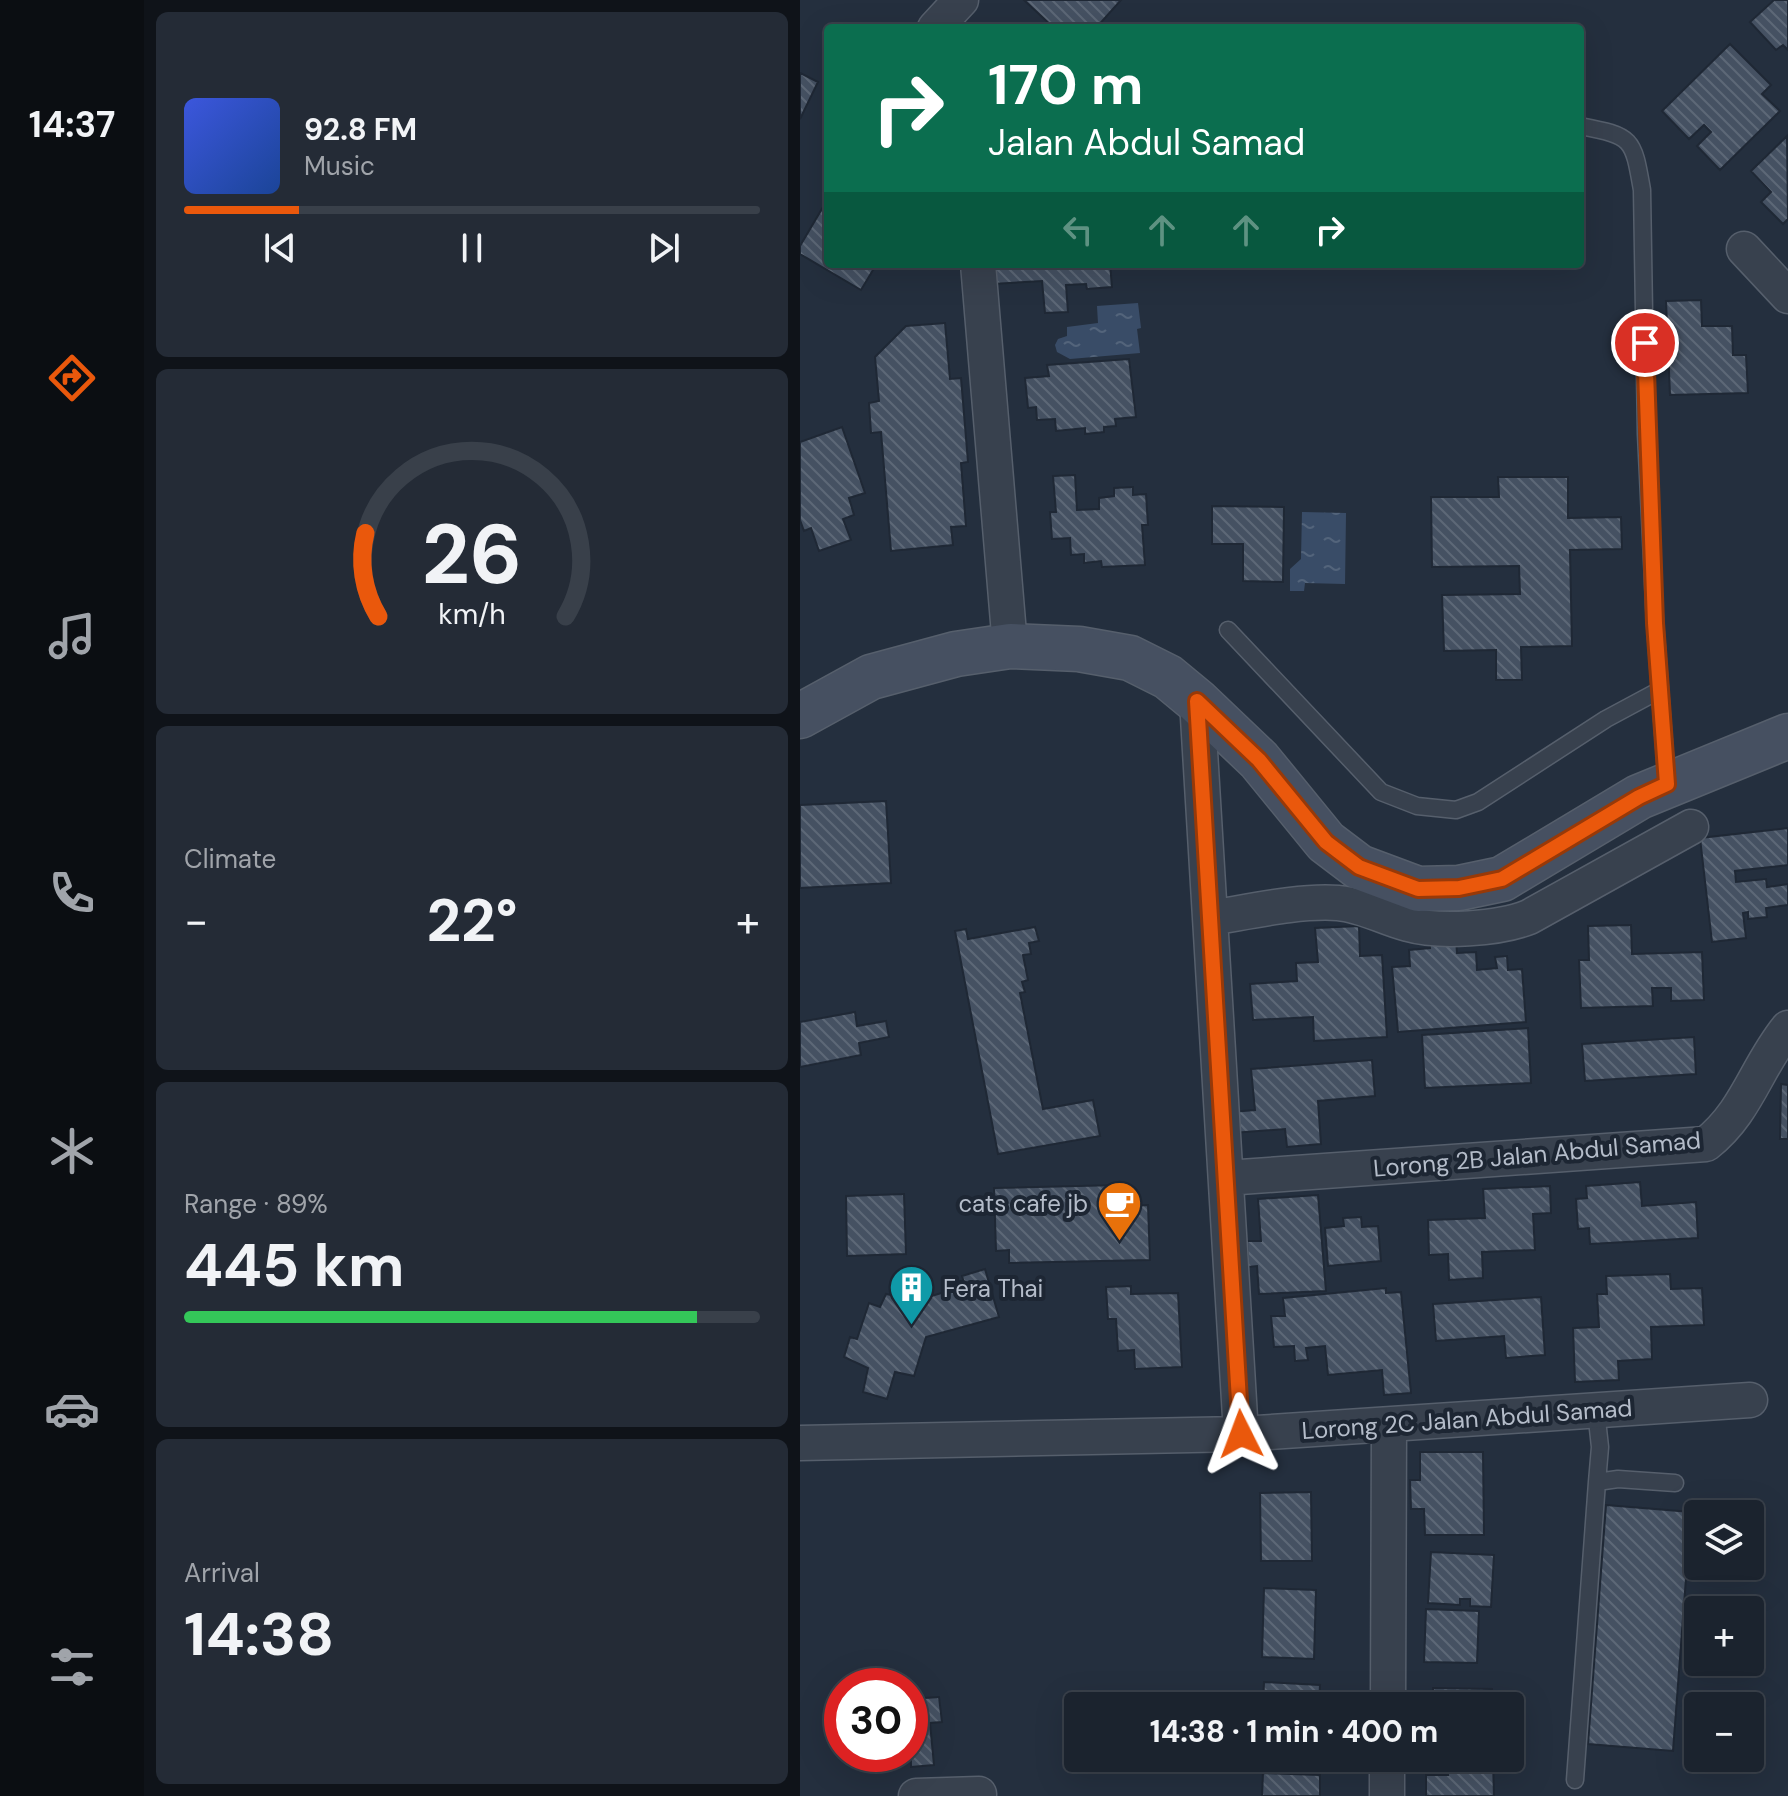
<!DOCTYPE html>
<html lang="en">
<head>
<meta charset="utf-8">
<style>
	:root { --surface:#1b232e; --page:#242b36; --text:#f1f3f6; --muted:#a0a4aa; --line:#39404a; --accent:#ea580c }
	body { margin:0; font-family:"DM Sans",sans-serif; background:var(--page); color:var(--text); height:100vh; display:flex; flex-direction:column; font-size:30px; white-space:nowrap }
	* { box-sizing:border-box; margin:0 }
	p { font-size:26px; color:var(--muted) }
	.icon { flex:none; width:44px; height:44px; fill:none; stroke:currentColor; stroke-width:2; stroke-linecap:round; stroke-linejoin:round }
	.map { position:relative; flex:1; overflow:hidden }
	.side { display:flex; flex-direction:column; gap:12px; padding:12px; background:#0f1319; width:656px }
	.side>* { flex:none }
	.banner { position:absolute; left:24px; top:24px; width:760px; height:244px; border-radius:8px; box-shadow:0 8px 32px #0002,0 0 0 2px var(--line); background:#0b6e4f; color:#fff; overflow:hidden }
	.tools { position:absolute; left:884px; top:1500px; display:grid; gap:16px }
	.tools a { display:grid; place-items:center; width:80px; height:80px; border-radius:8px; background:var(--surface); box-shadow:0 8px 32px #0002,0 0 0 2px var(--line); font-size:40px }
	.speed { position:absolute; left:24px; top:1668px; display:flex; gap:16px; font-size:40px; font-weight:700; text-align:center }
	.speed>* { display:grid; place-content:center; width:104px; height:104px; border-radius:50%; background:var(--surface); box-shadow:0 8px 32px #0002,0 0 0 2px var(--line); line-height:1 }
	.speed .limit { border:12px solid #d22; background:#fff; color:#111 }
	.pin { position:absolute; display:grid; place-items:center; width:68px; height:68px; color:#fff; margin:-34px; border:4px solid #fff; border-radius:50%; box-shadow:0 2px 8px #0007 }
	.me { position:absolute; width:88px; margin:-44px; rotate:357deg; stroke-linejoin:round; filter:drop-shadow(0 0 6px #0008) }
	.turn { display:flex; align-items:center; gap:28px; height:168px; padding:0 32px; font-size:36px }
	.turn .icon { width:104px; height:104px; stroke-width:2.5 }
	.turn b { display:block; font-size:56px; line-height:68px }
	.lanes { display:flex; align-items:center; height:76px; padding:0 32px; background:#0003; justify-content:center; gap:40px; direction:ltr }
	.lanes .off { opacity:.35 }
	.big { font-size:60px; font-weight:700; line-height:1.1 }
	.side .tile { flex:1; display:flex; flex-direction:column; justify-content:center; gap:12px; min-width:0; padding:0 28px; border-radius:12px; background:var(--page) }
	.side .dial { align-items:center; gap:0 }
	.dial svg { height:208px; overflow:visible; fill:none; stroke:var(--line); stroke-width:7; stroke-linecap:round; text-anchor:middle }
	.dial text { fill:var(--text); stroke:none }
	.song { display:flex; align-items:center; gap:24px }
	.cover { width:96px; height:96px; border-radius:12px; background:linear-gradient(135deg,hsl(230 70% 55%),hsl(220 70% 35%)) }
	.played { height:8px; border-radius:4px; background:linear-gradient(90deg,var(--accent) 20%,var(--line) 20%) }
	.keys { display:flex; justify-content:space-around; direction:ltr }
	.heat { display:flex; justify-content:space-between; align-items:center; font-size:44px; direction:ltr }
	.charge { height:12px; border-radius:6px; background:linear-gradient(90deg,#34c759 89%,var(--line) 0) }
	.trip { position:absolute; left:264px; top:1692px; width:460px; height:80px; border-radius:8px; background:var(--surface); box-shadow:0 8px 32px #0002,0 0 0 2px var(--line); font-weight:700; line-height:80px; text-align:center }
	main { display:flex; flex:1; min-height:0 }
	.dock { display:flex; flex-direction:column; width:144px; justify-content:space-around; align-items:center; background:#0b0e12; color:var(--muted) }
	.dock .icon { width:56px; height:56px }
	.dock .on { color:var(--accent) }
	.dock b { font-size:36px; color:var(--text) }
	.map>svg:first-child { display:block }
</style>
</head>
<body>
<main>
<nav class="dock">
<b>14:37</b>
<svg class="icon on" aria-label="directions" viewBox="0 0 24 24"><path d="M12 3l9 9-9 9-9-9zM9 14v-3h6M13 9l2 2-2 2"/></svg>
<svg class="icon" aria-label="music" viewBox="0 0 24 24"><path d="M9 18V5l10-2v13"/><circle cx="6" cy="18" r="3"/><circle cx="16" cy="16" r="3"/></svg>
<svg class="icon" aria-label="phone" viewBox="0 0 24 24"><path d="M5 4h4l2 5-3 2q2 4 5 5l2-3 5 2v4C11 20 4 13 5 4z"/></svg>
<svg class="icon" aria-label="climate" viewBox="0 0 24 24"><path d="M12 3v18M4 7l16 10M4 17L20 7"/></svg>
<svg class="icon" aria-label="car" viewBox="0 0 24 24"><path d="M5 17H2v-5l4-1 3-4h7l3 4 3 1v5h-3M9 17h6M6 11h13"/><circle cx="7" cy="17" r="2"/><circle cx="17" cy="17" r="2"/></svg>
<svg class="icon" aria-label="filters" viewBox="0 0 24 24"><path d="M4 7h16M4 17h16"/><circle cx="9" cy="7" r="2"/><circle cx="15" cy="17" r="2"/></svg>
</nav>
<section class="side">
<div class="tile">
<div class="song"><i class="cover"></i><div><b>92.8 FM</b><p>Music</p></div></div>
<div class="played"></div>
<div class="keys"><svg class="icon" aria-label="previous" viewBox="0 0 24 24"><path d="M18 5L8 12l10 7zM5 5v14"/></svg><svg class="icon" aria-label="pause" viewBox="0 0 24 24"><path d="M8 5v14M16 5v14"/></svg><svg class="icon" aria-label="next" viewBox="0 0 24 24"><path d="M6 5l10 7-10 7zM19 5v14"/></svg></div>
</div>
<div class="tile dial"><svg viewBox="0 0 100 80">
<path d="M14 69A42 42 0 1 1 86 69"/>
<path d="M14 69A42 42 0 0 1 9 37" stroke="#ea580c"/>
<text x="50" y="56" font-size="32" font-weight="700">26</text>
<text x="50" y="72" font-size="11">km/h</text>
</svg></div>
<div class="tile"><p>Climate</p>
<div class="heat"><a>−</a><b class="big">22°</b><a>+</a></div>
</div>
<div class="tile"><p>Range · 89%</p><b class="big">445 km</b><div class="charge"></div></div>
<div class="tile"><p>Arrival</p><b class="big">14:38</b></div>
</section>
<div class="map">
<svg width="988" height="1796" viewBox="0 0 988 1796">
	<defs>
		<pattern id="water-ripples" width="26" height="14" patternUnits="userSpaceOnUse" patternTransform="scale(2)"><rect width="26" height="14" fill="#394c67"/><path d="M2 4q2-2 4 0t4 0M15 11q2-2 4 0t4 0" fill="none" stroke="#53647b"/></pattern>
		<pattern id="building-back-hatch" width="6" height="6" patternUnits="userSpaceOnUse" patternTransform="scale(2)"><rect width="6" height="6" fill="#455162"/><path d="M-1 5l2 2M0 0l6 6M5-1l2 2" fill="none" stroke="#5d6877"/></pattern>
	</defs>
	<rect width="100%" height="100%" fill="#242f3e"/>
	<path fill="url(#water-ripples)" d="M338 303 341 328 337 329 340 353 270 359 257 352 255 345 258 339 267 336V327L298 323 297 306Z
		M502 512 546 513 545 584 505 583 504 591H490V569L501 559Z"/>
	<path fill="url(#building-back-hatch)" stroke="#1f2835" stroke-width="2" d="M224 0H321L296 28H254Z
		M974 0H988V50L983 45 976 50 950 22Z
		M930 44 971 85 962 94 980 111 920 170 897 146 911 132 904 125 889 139 862 111Z
		M0 73 18 82 0 119Z
		M987 136 988 219 983 224 961 202 971 192 951 171Z
		M26 202 28 264 76 265 61 290 0 254V246Z
		M190 264H310L312 287 287 289 286 284 266 285 268 312 245 313 242 281 192 284Z
		M901 300 902 326H932L933 355H946L948 393 870 395 866 301Z
		M145 323 150 379 161 378 168 462 161 463 166 526 151 527 153 545 91 551 81 432 71 433 69 403 79 401 75 357 106 326Z
		M329 359 336 417 315 419 316 426 304 427V432L285 434V428L256 431 255 419 237 420 236 407 228 408 225 378 249 376 247 365Z
		M42 427 65 493 49 498 54 515 43 519 51 540 19 551 11 528 4 531 0 520V442Z
		M275 475 277 510 299 509V498L314 496V488L333 487V495L346 494 348 525H342L345 565 302 567 301 561 284 563V554L271 555 270 538 252 539 250 512H256L253 476Z
		M698 477H768V518L821 517 822 549 770 550 772 646 721 647 722 680H696V650L644 651 642 595 720 594 719 566 632 567 631 497H699Z
		M412 506 484 507 483 582 443 581V544H412Z
		M86 801 91 883 0 888V805Z
		M988 828V865L935 871 936 882 966 879 967 887 988 884V905L966 908 967 917 948 919V912L943 913 946 938 912 942 900 838Z
		M831 925 832 954 902 952 904 1000 871 1001V988H852L853 1006 781 1008 779 960H789L788 926Z
		M559 926 560 956 582 955 587 1037 514 1041 513 1017 453 1020 450 984 497 981 496 963 518 962 515 928Z
		M235 927 239 941 229 943 231 954 223 955 228 980 222 982 225 992 220 993 243 1109 293 1100 300 1136 198 1154 155 931 166 929 168 939Z
		M656 939 657 953 676 952 677 970 697 968 695 957 707 956 708 970 722 969 726 1022 598 1032 592 967 610 966 609 950 630 948 629 940Z
		M55 1012 57 1026 86 1021 89 1037 59 1043 61 1055 0 1067V1022Z
		M728 1028 731 1083 625 1088 622 1035Z
		M894 1037 896 1074 785 1081 782 1044Z
		M572 1060 575 1096 518 1101 521 1144 487 1147 485 1129 432 1133 430 1112 455 1110 451 1069Z
		M981 1084 988 1085V1139H980Z
		M840 1182 842 1206 896 1202 898 1238 790 1244 789 1228 778 1229 776 1199 787 1198 786 1186Z
		M319 1185 320 1206 348 1205 350 1260 209 1263V1250L196 1251 194 1188Z
		M750 1186 751 1213 733 1214 735 1250 682 1252 683 1278 649 1280 648 1254 629 1255 628 1220 685 1218 683 1189Z
		M104 1194 106 1254 47 1256 46 1196Z
		M518 1195 526 1291 459 1294 457 1266 448 1267 447 1241H461L458 1199Z
		M561 1217 562 1227 578 1226 581 1261 528 1266 525 1228 544 1226 543 1218Z
		M185 1269 199 1317 126 1337 114 1376 95 1372 87 1399 63 1392 68 1368 44 1357 50 1337 57 1339 69 1303 80 1307 86 1294 118 1300 165 1286 162 1276Z
		M870 1274 871 1289 902 1288 904 1325 851 1327 852 1359 818 1361 819 1380 775 1382 773 1328 799 1327 797 1294H807L806 1276Z
		M331 1286V1294L378 1293 382 1367 335 1369 334 1350 318 1351 316 1319H308L306 1287Z
		M586 1288V1293L601 1292 611 1393 584 1395 582 1370 528 1375 525 1346 506 1348 508 1360 495 1361 494 1346 474 1347 471 1316H485L483 1298Z
		M741 1297 745 1355 706 1358 704 1336 636 1341 633 1304Z
		M620 1452H683L684 1535H625L624 1509H611L610 1480H620Z
		M511 1492 512 1561H461L460 1493Z
		M806 1505 891 1512 873 1751 788 1744Z
		M631 1552 694 1555 691 1607 670 1606V1599H660V1605L628 1603Z
		M464 1588 516 1590 514 1659 462 1657Z
		M626 1609 679 1611 677 1663 624 1662Z
		M464 1682 520 1685 519 1706H463Z
		M633 1688 692 1689V1706H633Z
		M139 1697 142 1722 130 1723 134 1765 111 1767 110 1699Z
		M693 1761 694 1796H626V1775H648L647 1762Z
		M463 1773 520 1775V1796H462Z"/>
	<g fill="none" stroke-linecap="round" stroke-linejoin="round">
		<defs>
			<path id="lane" d="M780 126C833 136 833 138 842 190L846 434 855 623 867 784
				M428 630 581 792 617 806 656 810 678 802 806 719 860 690
				M796 1411 800 1447 797 1482 818 1479 875 1483
				M775 1780 797 1482"/>
			<path id="street" d="M135 28 161 0
				M944 249 988 296
				M178 264 210 646
				M397 701 441 1434
				M410 918C448 912 500 900 538 903 563 905 584 918 608 924 639 933 699 929 729 917L891 827
				M426 1178 906 1144C947 1112 956 1067 988 1028
				M0 1443 441 1434 950 1400
				M588 1706 589 1425
				M116 1796 179 1794
				M587 1796V1758"/>
			<path id="secondary" d="M0 716 71 677 156 654 210 646 279 649 330 658 368 677 397 701 459 760 526 842 559 867 618 889 659 888 702 879 839 797 988 736"/>
		</defs>
		<use href="#lane" stroke="#565f6c" stroke-width="19"/>
		<use href="#street" stroke="#565f6c" stroke-width="37"/>
		<use href="#secondary" stroke="#565f6c" stroke-width="47"/>
		<use href="#lane" stroke="#38414e" stroke-width="16"/>
		<use href="#street" stroke="#38414e" stroke-width="34"/>
		<use href="#secondary" stroke="#465061" stroke-width="44"/>
	</g>
	<g fill="none" stroke-linecap="round" stroke-linejoin="round">
		<defs>
			<path id="route" d="M441 1434 397 701 459 760 526 842 559 867 618 889 659 888 702 879 839 797 867 784 855 623 845 343"/>
		</defs>
		<use href="#route" stroke="#983908" stroke-width="20"/>
		<use href="#route" stroke="#ea580c" stroke-width="14"/>
	</g>
	<defs>
		<symbol id="cafe-pin" viewBox="-11 -11 22 30"><path d="M0 17L-7.5 6A9.5 9.5 0 1 1 7.5 6Z" fill="#e8710a" stroke="#1d2633"/><path d="M-5.5-4.5H6V0H3Q3 3.5 0 3.5H-2.5Q-5.5 3.5-5.5 0ZM3-3.2v2h1.7v-2ZM-6 4.5H4V6H-6Z" fill="#fff"/></symbol>
		<symbol id="building-pin" viewBox="-11 -11 22 30"><path d="M0 17L-7.5 6A9.5 9.5 0 1 1 7.5 6Z" fill="#0f9aa8" stroke="#1d2633"/><path d="M-4-6H4V6H1V3H-1V6H-4ZM-2.5-4.3h1.7v1.8h-1.7ZM.8-4.3h1.7v1.8H.8ZM-2.5-1h1.7V.8h-1.7ZM.8-1h1.7V.8H.8Z" fill="#fff"/></symbol>
	</defs>
	<g fill-rule="evenodd">
		<use href="#cafe-pin" x="294" y="1178" width="51" height="69"/>
		<use href="#building-pin" x="86" y="1262" width="51" height="69"/>
	</g>
	<g text-anchor="middle" dominant-baseline="central" stroke-width="8" stroke-linejoin="round" paint-order="stroke">
		<g font-size="24" fill="#b4bcc9" stroke="#1d2633">
			<text transform="translate(737 1154) rotate(-5)">Lorong 2B Jalan Abdul Samad</text>
			<text transform="translate(667 1419) rotate(-4)">Lorong 2C Jalan Abdul Samad</text>
		</g>
		<g font-size="24" fill="#b4bcc9" stroke="#1d2633" text-anchor="end">
			<text x="288" y="1203">cats cafe jb</text>
			<text x="143" y="1288" text-anchor="start">Fera Thai</text>
		</g>
	</g>
</svg>
<div class="tools">
<a><svg class="icon" aria-label="layers" viewBox="0 0 24 24"><path d="M12 4l9 5-9 5-9-5zM3 14l9 5 9-5"/></svg></a>
<a>+</a>
<a>−</a>
</div>
<div class="speed"><div class="limit">30</div></div>
<div class="pin" style="left:845px;top:343px;background:#d93025"><svg class="icon" aria-label="arrive" viewBox="0 0 24 24"><path d="M6 21V4h12l-3 4 3 4H6"/></svg></div>
<svg class="me" style="left:441px;top:1434px" viewBox="-20 -20 40 40"><path d="M0-17L14 15 0 8-14 15z" fill="#ea580c" stroke="#fff" stroke-width="4"/></svg>
<div class="trip">14:38 · 1 min · 400 m</div>
<div class="banner">
<div class="turn"><svg class="icon" aria-label="right" viewBox="0 0 24 24"><path d="M7 20v-9h11M14 6l5 5-5 5"/></svg><div><b>170 m</b>Jalan Abdul Samad</div></div>
<div class="lanes"><svg class="icon off" aria-label="left" viewBox="0 0 24 24"><path d="M17 20v-9H6M10 6l-5 5 5 5"/></svg><svg class="icon off" aria-label="ahead" viewBox="0 0 24 24"><path d="M12 20V5M6 11l6-6 6 6"/></svg><svg class="icon off" aria-label="ahead" viewBox="0 0 24 24"><path d="M12 20V5M6 11l6-6 6 6"/></svg><svg class="icon" aria-label="right" viewBox="0 0 24 24"><path d="M7 20v-9h11M14 6l5 5-5 5"/></svg></div>
</div>
</div>
</main>
</body>
</html>
